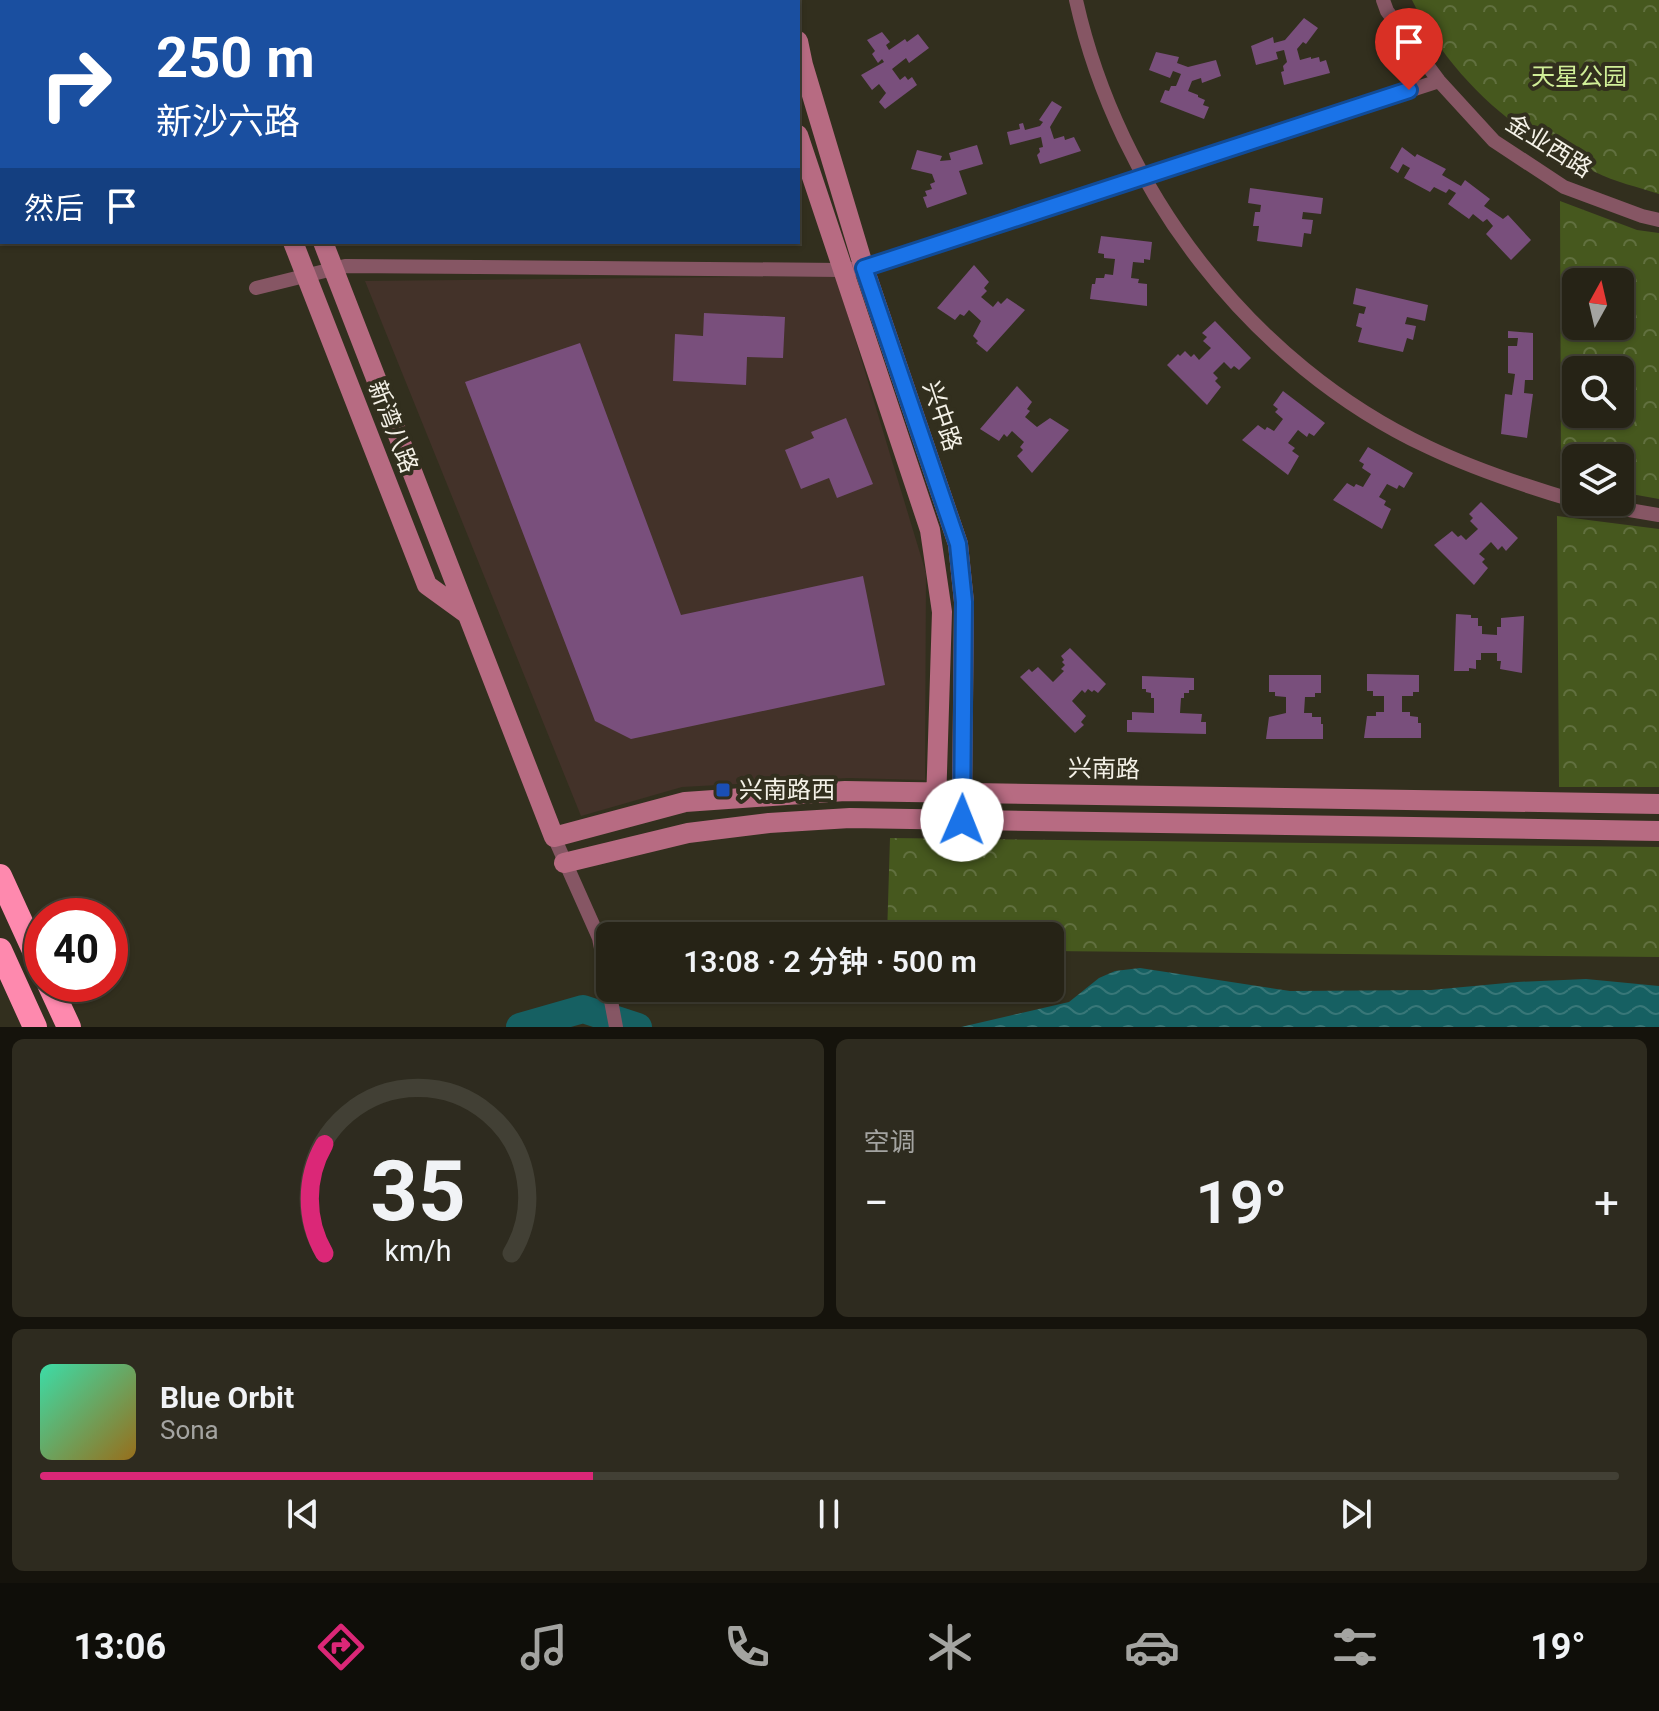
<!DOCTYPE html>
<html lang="zh">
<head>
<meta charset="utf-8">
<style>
	:root { --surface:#262316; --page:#2e2b1f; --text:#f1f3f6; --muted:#a4a4a1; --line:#424035; --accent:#db2777 }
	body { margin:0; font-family:Roboto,"Noto Sans SC",sans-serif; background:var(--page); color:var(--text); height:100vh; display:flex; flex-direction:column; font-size:30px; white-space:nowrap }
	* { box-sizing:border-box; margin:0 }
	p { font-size:26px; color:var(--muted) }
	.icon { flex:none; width:44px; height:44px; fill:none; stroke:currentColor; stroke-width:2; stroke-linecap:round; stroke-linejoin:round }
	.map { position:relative; height:1027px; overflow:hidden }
	.details { display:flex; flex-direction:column; gap:12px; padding:12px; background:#15130c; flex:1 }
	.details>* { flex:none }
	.hud { position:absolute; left:0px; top:0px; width:800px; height:244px; box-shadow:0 2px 6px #0004,0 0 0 2px var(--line); background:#1a4fa0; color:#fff; overflow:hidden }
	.needle { width:52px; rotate:8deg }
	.controls { position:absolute; left:1562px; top:268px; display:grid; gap:16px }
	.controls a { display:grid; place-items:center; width:72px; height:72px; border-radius:12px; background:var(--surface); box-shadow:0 2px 6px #0004,0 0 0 2px var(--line); font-size:40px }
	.speed { position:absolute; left:24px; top:898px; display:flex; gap:16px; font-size:40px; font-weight:700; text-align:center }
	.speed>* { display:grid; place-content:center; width:104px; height:104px; border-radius:50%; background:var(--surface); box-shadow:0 2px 6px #0004,0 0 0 2px var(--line); line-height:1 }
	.speed .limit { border:12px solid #d22; background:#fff; color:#111 }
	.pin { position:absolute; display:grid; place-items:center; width:68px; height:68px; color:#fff; margin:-82px -34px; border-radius:50% 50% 50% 0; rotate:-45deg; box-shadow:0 0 8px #0007 }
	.pin .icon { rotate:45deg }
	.me { position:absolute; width:88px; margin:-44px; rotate:1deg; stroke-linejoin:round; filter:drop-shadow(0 0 6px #0008) }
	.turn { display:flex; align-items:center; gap:28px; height:168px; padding:0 24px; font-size:36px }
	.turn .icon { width:104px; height:104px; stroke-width:2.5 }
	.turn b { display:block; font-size:56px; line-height:68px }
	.then { display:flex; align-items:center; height:76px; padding:0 24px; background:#0003; gap:16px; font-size:30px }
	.big { font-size:60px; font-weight:600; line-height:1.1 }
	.details .tile { flex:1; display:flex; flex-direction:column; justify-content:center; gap:12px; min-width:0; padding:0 28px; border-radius:12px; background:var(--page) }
	.details .dial { align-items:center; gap:0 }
	.dial svg { height:208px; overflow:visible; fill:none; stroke:var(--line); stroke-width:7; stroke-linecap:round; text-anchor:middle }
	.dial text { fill:var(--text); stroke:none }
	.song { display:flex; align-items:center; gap:24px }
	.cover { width:96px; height:96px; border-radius:12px; background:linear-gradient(135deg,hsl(160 70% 55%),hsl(40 70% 35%)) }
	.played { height:8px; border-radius:4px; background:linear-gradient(90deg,var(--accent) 35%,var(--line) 35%) }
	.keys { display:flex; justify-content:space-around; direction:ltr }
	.heat { display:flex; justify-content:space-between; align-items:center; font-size:44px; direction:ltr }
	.details .tiles { flex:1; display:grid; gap:12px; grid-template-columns:1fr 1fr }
	.tile:last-child { grid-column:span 2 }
	.trip { position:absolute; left:596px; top:922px; width:468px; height:80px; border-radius:12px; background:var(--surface); box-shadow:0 2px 6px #0004,0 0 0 2px var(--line); font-weight:600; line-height:80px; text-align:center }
	.tabs { display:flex; height:128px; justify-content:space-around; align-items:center; background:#0f0e09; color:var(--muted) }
	.tabs .icon { width:56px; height:56px }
	.tabs .on { color:var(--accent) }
	.tabs b { font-size:36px; color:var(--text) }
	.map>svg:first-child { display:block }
</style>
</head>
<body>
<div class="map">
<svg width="1659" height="1027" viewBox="0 0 1659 1027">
	<defs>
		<pattern id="forest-crowns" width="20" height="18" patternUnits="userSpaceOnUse" patternTransform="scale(2)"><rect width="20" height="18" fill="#46581e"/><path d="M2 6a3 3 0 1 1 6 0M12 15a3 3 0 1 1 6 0" fill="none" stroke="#61703f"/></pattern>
		<pattern id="water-waves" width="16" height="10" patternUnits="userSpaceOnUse" patternTransform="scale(2)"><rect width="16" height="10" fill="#166062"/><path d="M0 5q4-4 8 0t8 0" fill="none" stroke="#387778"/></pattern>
	</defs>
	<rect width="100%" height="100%" fill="#322f1e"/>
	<path fill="#433229" d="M836 276 926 573 925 780 848 778 682 787 581 816 365 281Z"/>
	<path fill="url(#forest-crowns)" fill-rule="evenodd" d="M1412 0H1659V194C1638 187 1615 182 1595 172 1517 136 1450 78 1412 0Z
		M1560 201 1637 230 1659 233V499L1620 492V458H1576V483L1561 481ZM1576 282H1620V326H1576ZM1576 370H1620V414H1576Z
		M1557 516 1659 529V787H1559Z
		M890 838 1659 847V957L1050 951V936H887Z"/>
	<path fill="url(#water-waves)" d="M1140 968 1290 991 1431 990 1517 982 1586 979 1659 986V1027H961L1069 1002 1099 978 1115 971Z"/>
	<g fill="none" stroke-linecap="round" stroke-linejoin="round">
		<path stroke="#166062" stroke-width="28" d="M520 1027 583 1009 638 1027"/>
	</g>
	<path fill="#794f7c" d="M1304 18 1318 28 1306 44 1303 42 1297 49 1300 60 1311 57V59L1319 57 1320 62 1326 60 1330 73 1284 85 1281 72 1284 71 1283 66 1287 62 1284 50 1276 52 1278 59 1256 65 1251 46 1273 37 1274 43 1285 40Z
		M882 32 890 42 886 45 889 50 905 39 907 42 918 34 929 48 909 63 906 58 892 69 900 80 905 76 908 80 912 77 917 85 885 109 879 102 886 93 879 84 872 90 861 75 884 62 882 59 878 63 872 54 875 51 867 40Z
		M1156 52 1179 57 1177 63 1188 67 1216 60 1221 76 1202 83 1201 78 1192 81 1188 91 1198 95V97L1205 100 1203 105 1209 107 1204 119 1160 102 1165 90 1169 91 1171 86H1176L1181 74 1173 71 1170 78 1149 70Z
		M1052 101 1062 107 1050 127 1054 139 1064 136 1065 140 1074 137 1081 151 1040 164 1037 155 1040 152 1039 148 1043 147 1041 137 1010 145 1007 132 1020 129 1019 124 1023 123 1025 130 1040 126 1043 122 1039 120Z
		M977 145 983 164 959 171 967 194 927 208 923 197 927 196 925 191 932 189 930 184 935 182 932 174 911 169 917 150 942 156 940 161 951 160 949 153Z
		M1402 147 1415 157 1417 154 1446 169 1442 175 1461 186 1465 180 1490 199 1484 206 1503 219 1508 215 1531 240 1511 260 1486 234 1493 226 1487 219 1483 222 1473 214 1469 219 1448 204 1456 193 1449 189 1446 193 1434 187 1430 192 1404 178 1410 168 1403 164 1398 173 1390 168Z
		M1250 188 1323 198 1321 214 1303 212 1302 219 1313 220 1311 234 1304 233 1302 247 1257 241 1259 226H1253L1255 212H1260L1261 205 1248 203Z
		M1101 236 1152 242 1150 260 1144 259V263L1133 262 1131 278 1139 279 1138 283 1147 284V306L1090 299 1092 284H1095L1096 278H1104L1105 274 1113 275 1115 259 1104 258V254L1098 253Z
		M974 265 989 282 984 288 987 291 981 297 993 307 998 301 1001 304 1007 298 1025 310 987 352 976 343 978 341 973 336 981 321 969 310 964 316 960 314 955 320 937 308Z
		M1356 288 1428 305 1425 321 1407 317 1405 324 1416 326 1413 340 1407 338 1403 352 1358 342 1362 328 1356 326 1359 313 1364 314 1366 307 1353 304Z
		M704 313 785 317 783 358 747 357 746 385 673 381 675 334 703 336Z
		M1215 321 1251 358 1239 370 1234 366 1231 369 1224 362 1213 373 1218 378 1215 381 1221 387 1207 405 1167 365 1178 354 1180 356 1185 351 1191 357 1194 354 1199 360 1211 348 1203 341 1207 337 1202 333Z
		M1508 331 1533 333V380H1525L1524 393 1533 394 1527 438 1501 434 1505 394 1512 395 1515 374 1508 373V346H1517L1518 338H1508Z
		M580 343 681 615 863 576 885 685 631 739 595 721 465 382Z
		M1017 386 1032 402 1027 409 1030 411 1025 417 1037 427 1050 418 1069 430 1032 473 1017 456 1023 450 1020 447 1024 442 1012 431 1007 437 1004 434 999 441 980 429Z
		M1283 391 1325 423 1314 436 1309 433 1307 437 1298 430 1288 443 1295 448 1292 451 1299 456 1288 475 1242 440 1258 425 1265 430 1267 427 1274 431 1283 419 1275 412 1278 409 1273 405Z
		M846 418 873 484 837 498 829 478 801 489 785 450 814 438 811 432Z
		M1368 447 1413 473 1404 488 1399 485 1397 489 1387 484 1379 497 1386 501 1384 505 1391 509 1382 529 1333 500 1347 483 1354 487 1356 484 1363 487 1371 474 1362 468 1364 464 1359 461Z
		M1481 502 1518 538 1506 551 1502 546 1498 550 1491 542 1479 554 1485 559 1482 562 1488 568 1474 585 1434 545 1452 531 1458 537 1461 535 1466 540 1478 529 1470 521 1473 518 1469 514Z
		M1456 614 1471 615V618H1478V626H1482V634L1497 635V627H1501V618L1524 616 1522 673 1500 669 1501 661H1497V653H1481V660H1476V669L1469 668V671H1454Z
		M1070 648 1106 684 1098 693 1094 690 1092 692 1088 689 1085 693 1082 690 1072 701 1086 716 1081 722 1084 725 1075 733 1020 677 1029 669 1032 672 1038 667 1053 682 1064 671 1061 669 1065 665 1062 662 1064 660 1061 656Z
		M1367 674 1419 675V692H1413V696H1402V712H1410V716L1418 717V723H1421V738H1364L1367 716H1376V712H1384V696H1373V691H1367Z
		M1269 675H1321V693H1315V697H1305L1304 713H1312V717H1321V724H1323V739H1266L1269 717 1286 713V697L1275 696V692H1269Z
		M1142 676 1194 678V690H1189V693H1184V698H1181L1180 713 1202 714 1201 722H1206V734L1127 732V720H1132V712L1154 713V698H1151V693L1146 692V689H1142Z"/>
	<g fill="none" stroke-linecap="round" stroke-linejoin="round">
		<path stroke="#865664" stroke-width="14" d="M1076 0C1118 189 1251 364 1428 447 1476 470 1525 486 1576 501
			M1383 0 1387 11 1439 81 1494 141 1564 187 1642 216 1659 220
			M256 288 345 266 841 270 864 268 1439 81
			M1582 502 1659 515
			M554 837 599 938 616 1027"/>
		<path stroke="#b76b82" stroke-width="20" d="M210 0 211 2
			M239 0V2
			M762 0 763 2
			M790 0V2
			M798 41 803 65 864 268 958 544 964 602 962 804
			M798 135 930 530 942 612 936 804
			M293 242 427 585 467 614
			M323 242 554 837 685 802 845 791 1659 804
			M564 863 688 833 769 823 850 818 1659 831"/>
		<path stroke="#fe89ae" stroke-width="24" d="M0 876 42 968
			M0 950 35 1027
			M49 984 69 1027"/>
	</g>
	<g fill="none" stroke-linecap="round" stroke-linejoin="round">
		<defs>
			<path id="route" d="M962 820 964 602 958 544 864 268 1409 90"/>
		</defs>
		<use href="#route" stroke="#114b97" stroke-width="20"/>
		<use href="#route" stroke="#1a73e8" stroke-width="14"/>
	</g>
	<rect fill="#1a4fb4" stroke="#322f1e" stroke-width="3" x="715" y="782" width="16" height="16" rx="4"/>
	<g text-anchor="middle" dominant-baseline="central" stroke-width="8" stroke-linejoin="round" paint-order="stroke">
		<g font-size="24" fill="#d1ef98" stroke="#322f1e">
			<text x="1579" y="77">天星公园</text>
		</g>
		<g font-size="24" fill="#f4f1e7" stroke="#322f1e">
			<text transform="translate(1549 146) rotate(32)">金业西路</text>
			<text transform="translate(942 416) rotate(71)">兴中路</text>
			<text transform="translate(393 427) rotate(69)">新湾八路</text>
			<text transform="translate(1104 769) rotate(1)">兴南路</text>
		</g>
		<g font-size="24" fill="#f4f1e7" stroke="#322f1e" text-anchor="start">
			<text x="739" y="790">兴南路西</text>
		</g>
	</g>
</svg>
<div class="controls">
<a><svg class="needle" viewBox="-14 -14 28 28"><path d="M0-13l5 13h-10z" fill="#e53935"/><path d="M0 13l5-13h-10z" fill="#a4a4a1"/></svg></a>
<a><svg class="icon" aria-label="search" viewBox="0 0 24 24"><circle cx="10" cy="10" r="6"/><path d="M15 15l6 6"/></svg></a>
<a><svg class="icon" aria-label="layers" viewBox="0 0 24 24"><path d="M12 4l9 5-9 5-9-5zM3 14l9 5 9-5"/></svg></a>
</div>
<div class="speed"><div class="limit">40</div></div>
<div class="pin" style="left:1409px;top:90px;background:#d93025"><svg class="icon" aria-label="arrive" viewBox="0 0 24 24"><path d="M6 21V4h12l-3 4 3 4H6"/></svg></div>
<svg class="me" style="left:962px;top:820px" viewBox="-20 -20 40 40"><circle r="19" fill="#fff"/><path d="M0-13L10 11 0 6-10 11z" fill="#1a73e8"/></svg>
<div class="trip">13:08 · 2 分钟 · 500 m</div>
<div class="hud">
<div class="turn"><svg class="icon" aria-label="right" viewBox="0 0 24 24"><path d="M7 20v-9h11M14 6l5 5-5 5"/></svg><div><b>250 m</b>新沙六路</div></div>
<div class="then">然后<svg class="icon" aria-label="arrive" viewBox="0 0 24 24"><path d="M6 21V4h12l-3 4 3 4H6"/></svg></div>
</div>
</div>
<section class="details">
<div class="tiles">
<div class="tile dial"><svg viewBox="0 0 100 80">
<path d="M14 69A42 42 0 1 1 86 69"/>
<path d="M14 69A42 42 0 0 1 14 27" stroke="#db2777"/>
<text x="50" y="56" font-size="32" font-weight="700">35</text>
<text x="50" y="72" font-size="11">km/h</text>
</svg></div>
<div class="tile"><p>空调</p>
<div class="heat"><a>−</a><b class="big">19°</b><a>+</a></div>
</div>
<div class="tile">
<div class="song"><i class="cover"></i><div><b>Blue Orbit</b><p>Sona</p></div></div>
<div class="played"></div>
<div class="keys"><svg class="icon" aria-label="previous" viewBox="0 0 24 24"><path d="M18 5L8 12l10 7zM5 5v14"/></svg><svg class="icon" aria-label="pause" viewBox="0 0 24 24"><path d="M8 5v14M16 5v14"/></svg><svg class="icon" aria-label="next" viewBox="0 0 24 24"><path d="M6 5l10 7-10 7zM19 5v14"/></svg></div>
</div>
</div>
</section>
<nav class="tabs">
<b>13:06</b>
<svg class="icon on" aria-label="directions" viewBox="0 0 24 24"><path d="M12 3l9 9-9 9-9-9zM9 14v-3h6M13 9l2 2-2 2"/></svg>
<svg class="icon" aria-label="music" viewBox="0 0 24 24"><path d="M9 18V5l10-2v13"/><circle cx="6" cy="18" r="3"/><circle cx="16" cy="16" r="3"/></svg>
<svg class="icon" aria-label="phone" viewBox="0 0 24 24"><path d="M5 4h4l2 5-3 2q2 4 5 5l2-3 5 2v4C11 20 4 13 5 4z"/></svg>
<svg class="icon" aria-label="climate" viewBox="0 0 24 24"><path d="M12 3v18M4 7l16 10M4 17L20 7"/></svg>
<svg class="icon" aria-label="car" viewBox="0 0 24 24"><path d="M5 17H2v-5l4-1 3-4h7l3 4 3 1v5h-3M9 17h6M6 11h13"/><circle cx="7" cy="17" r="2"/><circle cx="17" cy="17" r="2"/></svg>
<svg class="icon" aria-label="filters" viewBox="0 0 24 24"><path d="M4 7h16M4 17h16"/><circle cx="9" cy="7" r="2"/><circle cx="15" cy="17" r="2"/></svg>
<b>19°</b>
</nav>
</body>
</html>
